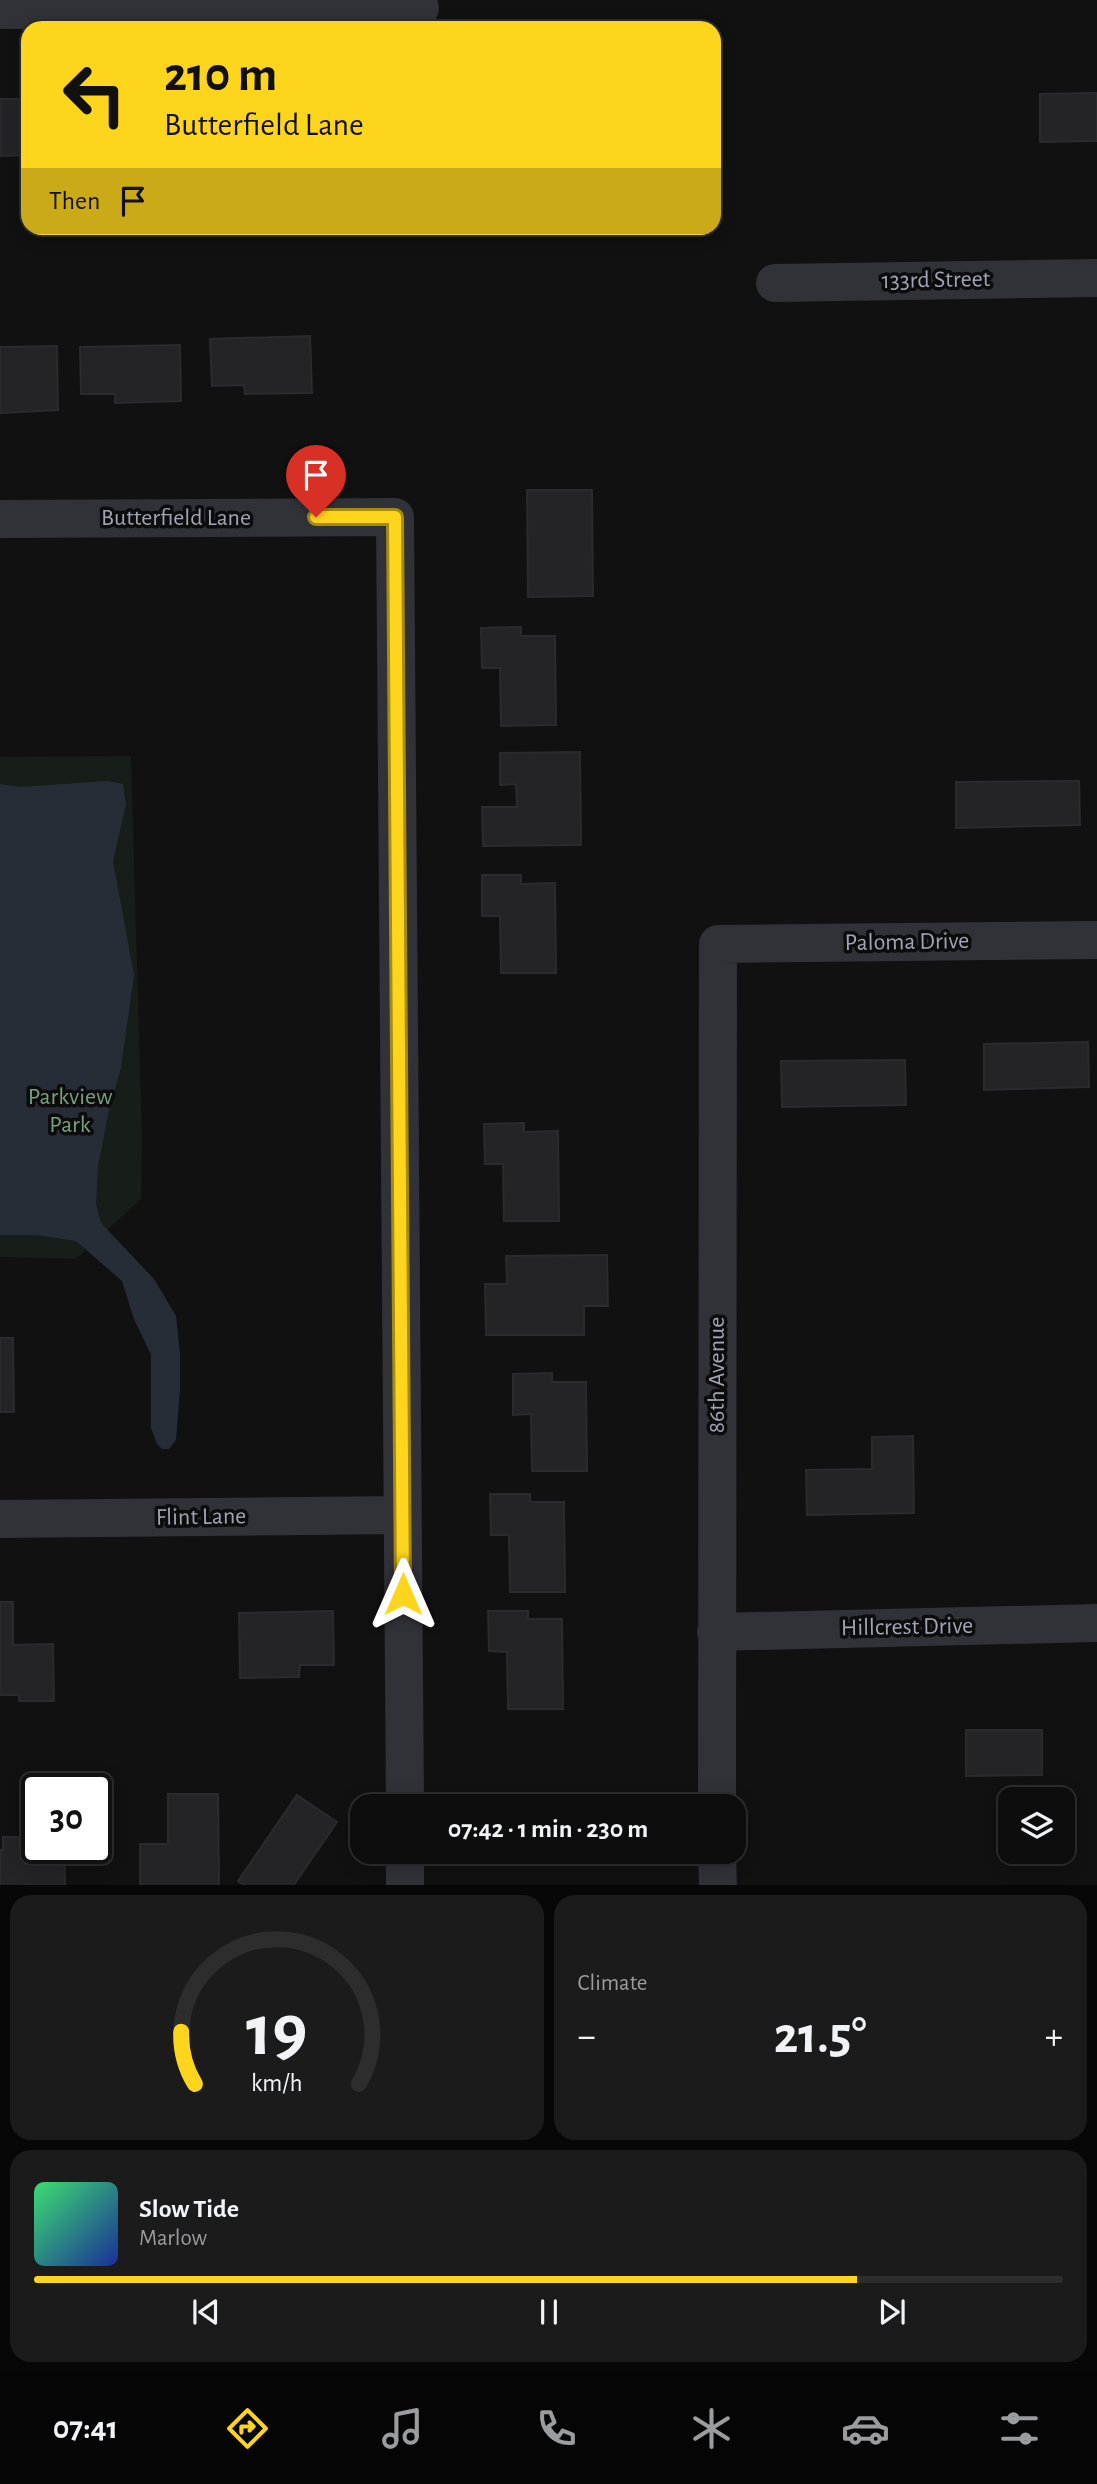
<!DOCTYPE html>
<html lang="en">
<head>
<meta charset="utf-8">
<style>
	:root { --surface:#0d0d0e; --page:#1b1b1c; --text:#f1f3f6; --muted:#9a9c9e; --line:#2d2d2e; --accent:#fed51d }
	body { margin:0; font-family:"Alegreya Sans",sans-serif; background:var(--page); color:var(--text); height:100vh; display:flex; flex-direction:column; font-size:26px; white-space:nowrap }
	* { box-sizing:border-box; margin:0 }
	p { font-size:23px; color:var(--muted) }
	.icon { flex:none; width:38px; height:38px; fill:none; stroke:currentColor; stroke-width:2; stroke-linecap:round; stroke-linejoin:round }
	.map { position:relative; height:1885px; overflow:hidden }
	.sheet { display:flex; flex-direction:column; gap:10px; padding:10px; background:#070708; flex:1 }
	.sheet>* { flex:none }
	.top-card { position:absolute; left:21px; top:21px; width:700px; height:214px; border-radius:21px; box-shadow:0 4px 18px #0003,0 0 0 2px var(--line); background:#fed51d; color:#111; overflow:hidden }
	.controls { position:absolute; left:998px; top:1787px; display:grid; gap:14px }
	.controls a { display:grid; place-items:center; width:77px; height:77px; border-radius:14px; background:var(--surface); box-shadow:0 4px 18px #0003,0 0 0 2px var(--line); font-size:35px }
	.speed { position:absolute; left:21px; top:1773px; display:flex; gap:14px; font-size:35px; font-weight:700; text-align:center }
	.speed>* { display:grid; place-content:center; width:91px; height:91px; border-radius:50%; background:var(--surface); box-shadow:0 4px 18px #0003,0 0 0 2px var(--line); line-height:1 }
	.speed .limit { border:4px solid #111; border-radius:10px; background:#fff; color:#111 }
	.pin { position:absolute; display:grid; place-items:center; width:60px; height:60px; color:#fff; margin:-72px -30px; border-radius:50% 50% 50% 0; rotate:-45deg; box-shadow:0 0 7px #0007 }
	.pin .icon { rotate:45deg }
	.me { position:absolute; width:77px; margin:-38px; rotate:0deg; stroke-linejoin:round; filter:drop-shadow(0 0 5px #0008) }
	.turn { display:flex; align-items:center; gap:24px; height:147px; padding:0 28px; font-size:32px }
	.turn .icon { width:91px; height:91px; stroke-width:2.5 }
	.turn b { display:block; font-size:49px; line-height:60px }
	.then { display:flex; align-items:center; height:66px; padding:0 28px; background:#0003; gap:14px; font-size:26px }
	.big { font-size:52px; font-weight:700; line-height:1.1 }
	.sheet .card { flex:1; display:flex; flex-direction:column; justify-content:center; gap:10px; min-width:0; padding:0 24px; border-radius:21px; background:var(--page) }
	.sheet .dial { align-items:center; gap:0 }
	.dial svg { height:182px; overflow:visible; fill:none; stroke:var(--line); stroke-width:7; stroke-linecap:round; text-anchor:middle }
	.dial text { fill:var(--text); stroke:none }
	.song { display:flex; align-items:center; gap:21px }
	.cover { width:84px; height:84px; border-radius:10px; background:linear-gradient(135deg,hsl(140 70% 55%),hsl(230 70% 35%)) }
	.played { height:7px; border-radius:4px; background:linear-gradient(90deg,var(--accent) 80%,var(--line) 80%) }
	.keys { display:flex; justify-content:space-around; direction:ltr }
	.heat { display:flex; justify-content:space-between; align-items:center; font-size:38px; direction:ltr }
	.sheet .tiles { flex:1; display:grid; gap:10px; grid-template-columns:1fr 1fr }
	.card:last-child { grid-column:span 2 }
	.trip { position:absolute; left:350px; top:1794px; width:396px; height:70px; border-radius:21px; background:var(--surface); box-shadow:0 4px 18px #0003,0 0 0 2px var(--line); font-weight:700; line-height:70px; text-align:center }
	.tabs { display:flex; height:112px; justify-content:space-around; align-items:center; background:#050506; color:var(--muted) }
	.tabs .icon { width:49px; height:49px }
	.tabs .on { color:var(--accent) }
	.tabs b { font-size:32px; color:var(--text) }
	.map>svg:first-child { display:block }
</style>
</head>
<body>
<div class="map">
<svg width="1097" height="1886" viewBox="0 0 1097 1886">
	<rect width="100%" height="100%" fill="#111112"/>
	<path fill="#171d19" d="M131 756 142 1138 141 1199 76 1259 0 1257V757Z"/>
	<path fill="#262d37" d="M107 781 123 784 126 805 113 861 134 975 121 1068 109 1110 98 1166 96 1204 101 1223 154 1279 176 1316 180 1353V1390L176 1440 169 1449H162L157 1444 151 1428V1355L134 1319 122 1281 76 1241 37 1235H0V784L20 787Z"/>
	<path fill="#242426" stroke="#2b2b2f" stroke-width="2" d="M1097 93V141L1040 142V94Z
		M0 99H28V155L0 156Z
		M310 336 312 393 245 394 244 385 212 386 210 339Z
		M180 345 181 401 115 403V394H81L80 347Z
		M57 346 58 410 0 413V347Z
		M527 490H592L593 596 528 597Z
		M521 627V636H555L556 725 501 726 500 668H482L481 628Z
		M580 752 581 845 483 846 482 807H517L516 784 500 785V753Z
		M1079 781 1080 825 956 828V782Z
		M482 875H521V884L555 883 556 973H501L500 916H482Z
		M1088 1042 1089 1087 984 1090V1044Z
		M905 1060 906 1105 782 1107 781 1061Z
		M524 1123V1132L558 1131 559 1221H504L503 1164H485L484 1124Z
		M607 1255 608 1306H584V1335H486L485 1284H507L506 1256Z
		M0 1338H13L14 1412H0Z
		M552 1373V1382H586L587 1471H532L531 1414 513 1415V1374Z
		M913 1436 914 1513 807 1515 806 1470 872 1469V1437Z
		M490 1494H530V1502H564L565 1592H510L509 1535H491Z
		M0 1602H13V1645L53 1644 54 1701H19V1695H0Z
		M333 1611 334 1665H300L299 1677 240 1678 239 1613Z
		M488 1611H528V1619H562L563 1709H508L507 1652 489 1651Z
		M966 1730H1042V1775L966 1776Z
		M168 1794H218L219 1886H140V1844H168Z
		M297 1795 337 1822 293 1886H245L238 1881Z
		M3 1837H37V1848H64L65 1886H0V1850H3Z"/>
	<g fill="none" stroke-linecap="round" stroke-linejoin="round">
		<path stroke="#313138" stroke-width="38" d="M0 10 420 8
			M775 283 1097 278
			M0 519 395 517 405 1806
			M0 1519 402 1515
			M716 1632 1097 1623
			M717 1806 718 944 1097 940
			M717 1852 718 1886
			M405 1886V1852"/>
	</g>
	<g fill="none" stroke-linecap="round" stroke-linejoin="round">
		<defs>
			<path id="route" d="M316 517H395L403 1594"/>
		</defs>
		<use href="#route" stroke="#a58a13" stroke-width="18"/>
		<use href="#route" stroke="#fed51d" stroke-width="12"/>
	</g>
	<g text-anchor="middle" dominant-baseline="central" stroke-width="7" stroke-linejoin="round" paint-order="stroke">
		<g font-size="24" fill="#a1a4b4" stroke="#0c0c0d">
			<text transform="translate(936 280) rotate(-1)">133rd Street</text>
			<text x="176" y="518">Butterfield Lane</text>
			<text transform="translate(907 942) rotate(-1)">Paloma Drive</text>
			<text transform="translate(717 1375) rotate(-90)">86th Avenue</text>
			<text transform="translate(201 1517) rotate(-1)">Flint Lane</text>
			<text transform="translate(907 1627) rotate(-1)">Hillcrest Drive</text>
		</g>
		<g font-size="24" fill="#76a17f" stroke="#0c0c0d">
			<text x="70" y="1097">Parkview<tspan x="70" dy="28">Park</tspan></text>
		</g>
	</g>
</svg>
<div class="controls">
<a><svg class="icon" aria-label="layers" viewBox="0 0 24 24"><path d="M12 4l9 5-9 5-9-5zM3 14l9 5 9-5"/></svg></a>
</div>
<div class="speed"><div class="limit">30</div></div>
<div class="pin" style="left:316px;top:517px;background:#d93025"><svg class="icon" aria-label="arrive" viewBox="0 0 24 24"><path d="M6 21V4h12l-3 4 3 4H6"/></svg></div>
<svg class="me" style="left:403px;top:1594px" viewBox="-20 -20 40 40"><path d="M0-17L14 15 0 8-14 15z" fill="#fed51d" stroke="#fff" stroke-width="4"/></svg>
<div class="trip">07:42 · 1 min · 230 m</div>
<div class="top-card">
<div class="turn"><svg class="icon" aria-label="left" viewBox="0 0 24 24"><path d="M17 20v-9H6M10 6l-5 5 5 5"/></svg><div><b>210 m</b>Butterfield Lane</div></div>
<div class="then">Then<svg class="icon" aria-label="arrive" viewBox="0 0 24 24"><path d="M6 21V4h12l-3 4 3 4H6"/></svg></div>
</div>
</div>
<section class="sheet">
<div class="tiles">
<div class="card dial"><svg viewBox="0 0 100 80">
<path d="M14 69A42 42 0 1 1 86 69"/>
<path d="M14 69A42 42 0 0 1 8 46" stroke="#fed51d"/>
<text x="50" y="56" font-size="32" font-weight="700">19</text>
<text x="50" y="72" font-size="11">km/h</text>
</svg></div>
<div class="card"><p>Climate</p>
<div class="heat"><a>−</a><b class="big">21.5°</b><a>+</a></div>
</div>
<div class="card">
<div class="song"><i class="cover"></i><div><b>Slow Tide</b><p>Marlow</p></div></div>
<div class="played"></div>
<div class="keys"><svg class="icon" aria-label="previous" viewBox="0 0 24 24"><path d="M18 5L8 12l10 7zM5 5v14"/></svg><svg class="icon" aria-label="pause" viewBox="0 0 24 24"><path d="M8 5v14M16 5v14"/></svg><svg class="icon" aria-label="next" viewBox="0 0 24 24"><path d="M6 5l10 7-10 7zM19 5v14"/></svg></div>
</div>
</div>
</section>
<nav class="tabs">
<b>07:41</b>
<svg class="icon on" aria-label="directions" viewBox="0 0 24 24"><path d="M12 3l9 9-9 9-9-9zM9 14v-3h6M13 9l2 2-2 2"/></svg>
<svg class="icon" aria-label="music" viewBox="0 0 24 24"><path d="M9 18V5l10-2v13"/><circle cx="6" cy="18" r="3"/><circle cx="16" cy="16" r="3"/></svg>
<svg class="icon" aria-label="phone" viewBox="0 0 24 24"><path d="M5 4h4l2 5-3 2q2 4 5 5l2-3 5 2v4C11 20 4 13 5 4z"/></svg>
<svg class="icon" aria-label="climate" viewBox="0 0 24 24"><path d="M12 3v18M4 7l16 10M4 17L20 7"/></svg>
<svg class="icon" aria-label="car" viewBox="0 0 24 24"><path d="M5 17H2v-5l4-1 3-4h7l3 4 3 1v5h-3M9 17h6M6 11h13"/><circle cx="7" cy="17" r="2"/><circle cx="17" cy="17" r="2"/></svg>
<svg class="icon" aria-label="filters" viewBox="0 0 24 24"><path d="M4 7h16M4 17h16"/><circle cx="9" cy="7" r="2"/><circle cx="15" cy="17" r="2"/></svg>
</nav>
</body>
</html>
